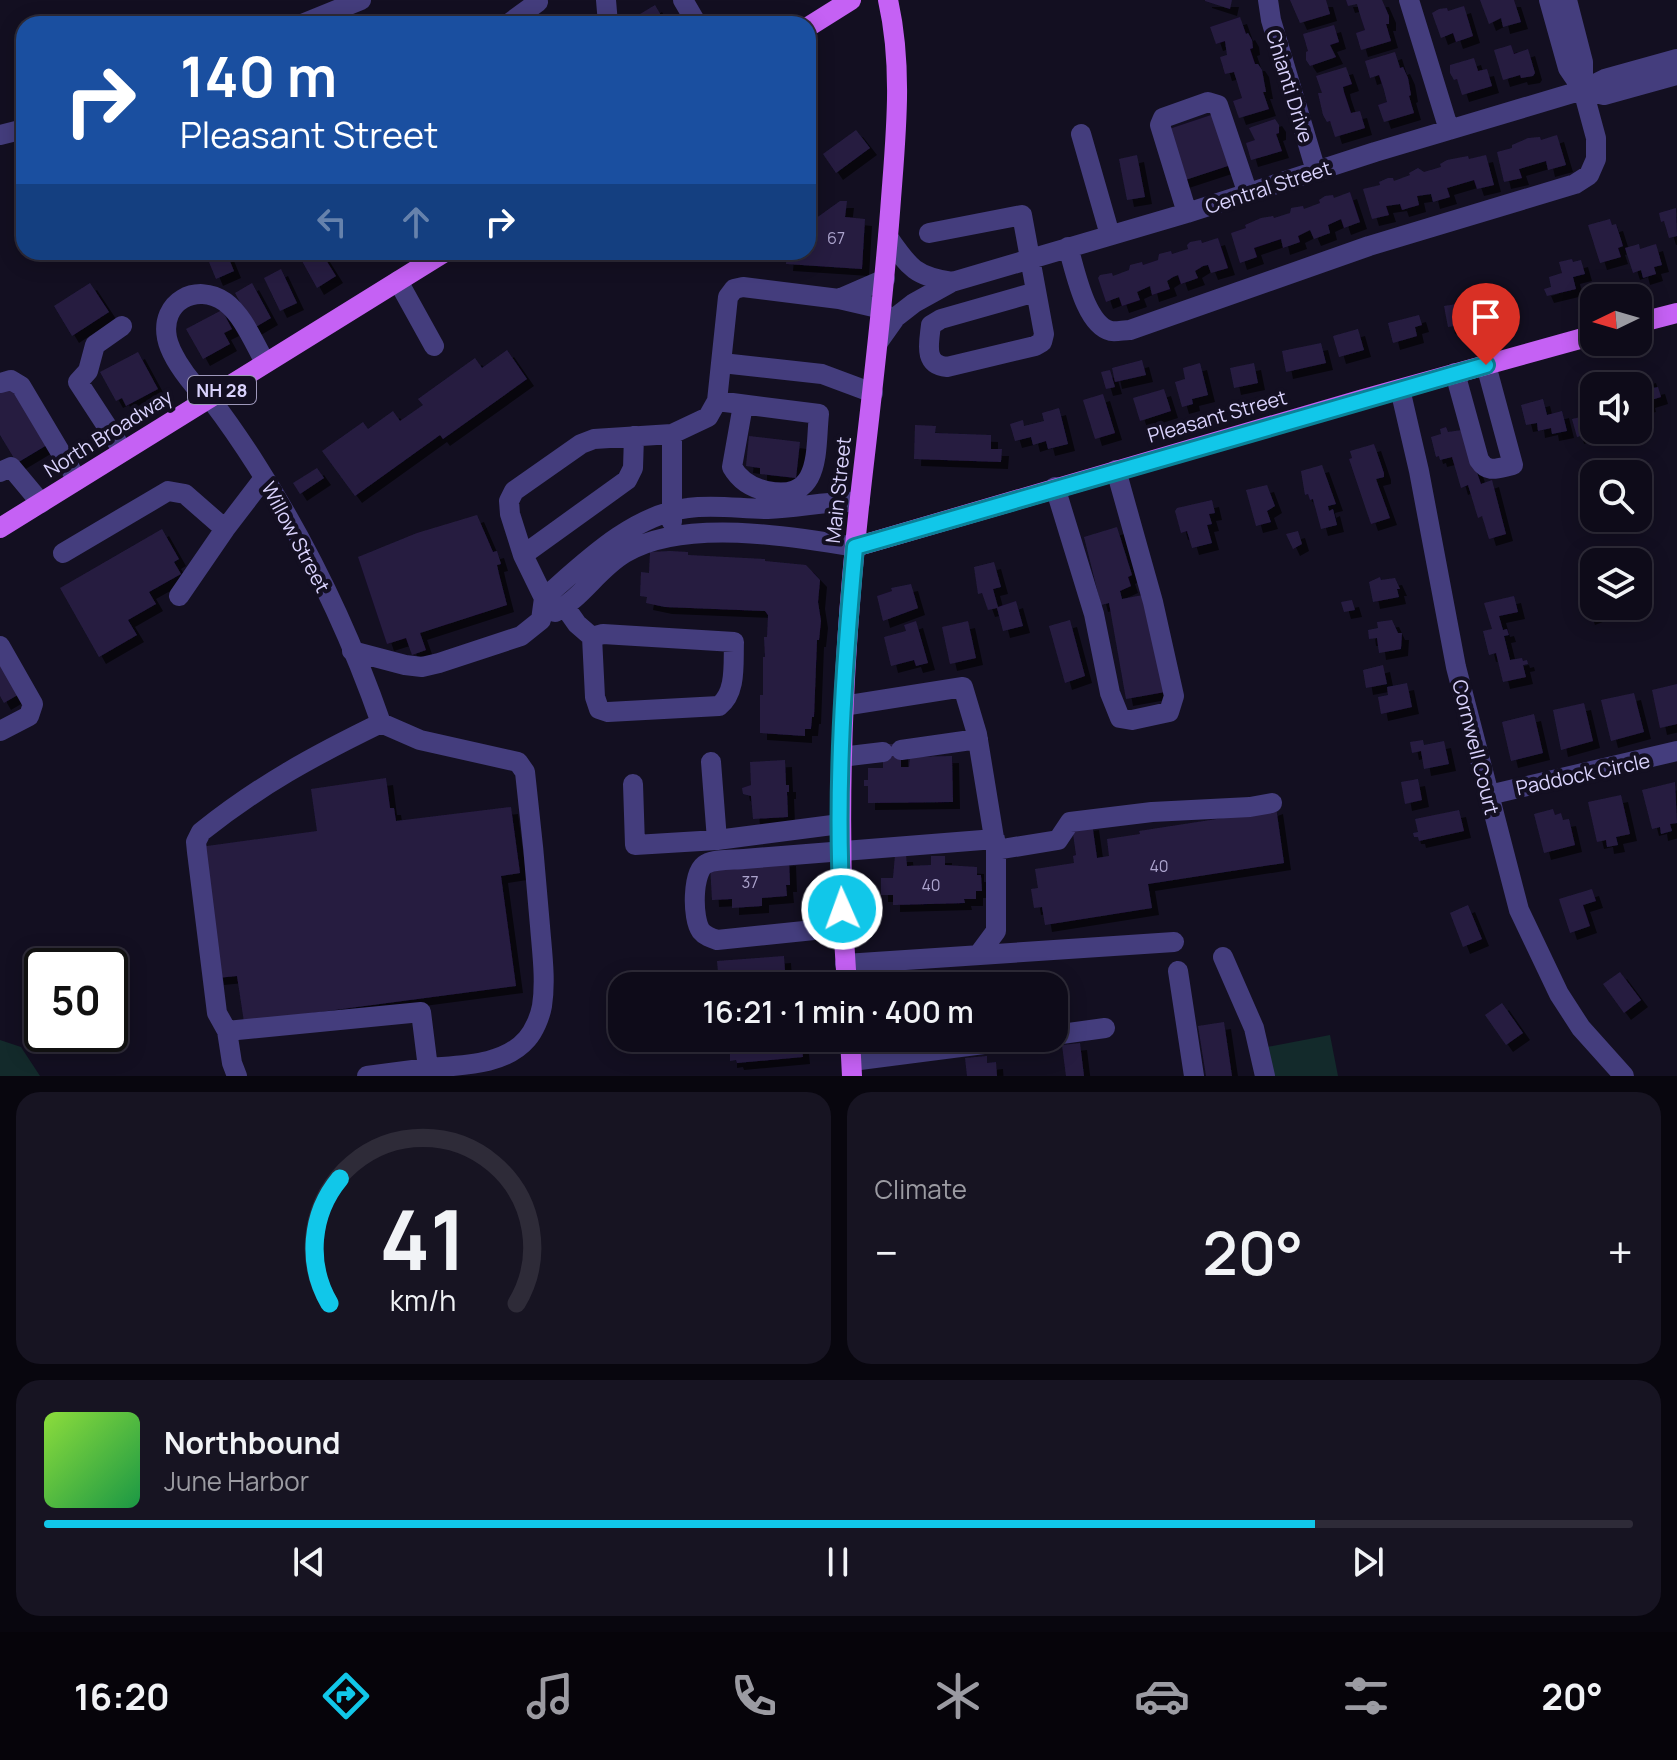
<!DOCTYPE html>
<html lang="en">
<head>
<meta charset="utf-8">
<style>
	:root { --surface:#0e0b19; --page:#171422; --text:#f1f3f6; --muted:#9b9ba2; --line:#2e2b38; --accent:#11c7e9 }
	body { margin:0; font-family:Manrope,sans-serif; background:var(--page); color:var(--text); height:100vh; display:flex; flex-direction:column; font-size:30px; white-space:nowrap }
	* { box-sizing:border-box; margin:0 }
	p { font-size:26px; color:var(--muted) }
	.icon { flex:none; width:44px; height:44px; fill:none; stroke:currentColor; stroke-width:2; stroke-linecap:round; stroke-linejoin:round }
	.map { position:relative; height:1076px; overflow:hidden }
	.side { display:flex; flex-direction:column; gap:16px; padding:16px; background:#08060e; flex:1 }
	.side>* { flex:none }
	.hud { position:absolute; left:16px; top:16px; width:800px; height:244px; border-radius:24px; box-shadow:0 4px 20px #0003,0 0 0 2px var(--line); background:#1a4fa0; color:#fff; overflow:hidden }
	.needle { width:52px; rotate:265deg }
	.buttons { position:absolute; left:1580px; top:284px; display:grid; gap:16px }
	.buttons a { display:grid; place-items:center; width:72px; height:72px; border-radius:16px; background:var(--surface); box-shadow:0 4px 20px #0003,0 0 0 2px var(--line); font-size:40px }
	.speed { position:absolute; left:24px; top:948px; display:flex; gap:16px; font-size:40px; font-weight:700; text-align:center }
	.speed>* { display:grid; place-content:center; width:104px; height:104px; border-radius:50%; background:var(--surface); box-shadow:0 4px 20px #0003,0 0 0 2px var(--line); line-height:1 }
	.speed .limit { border:4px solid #111; border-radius:12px; background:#fff; color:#111 }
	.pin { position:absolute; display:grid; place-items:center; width:68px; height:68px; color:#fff; margin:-82px -34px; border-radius:50% 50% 50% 0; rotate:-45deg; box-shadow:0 0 8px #0007 }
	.pin .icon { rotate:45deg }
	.me { position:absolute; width:88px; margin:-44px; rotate:358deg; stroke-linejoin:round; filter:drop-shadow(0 0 6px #0008) }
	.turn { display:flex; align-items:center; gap:28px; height:168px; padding:0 32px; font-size:36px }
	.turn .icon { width:104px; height:104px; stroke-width:2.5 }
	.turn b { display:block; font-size:56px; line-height:68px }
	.lanes { display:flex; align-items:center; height:76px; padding:0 32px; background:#0003; justify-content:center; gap:40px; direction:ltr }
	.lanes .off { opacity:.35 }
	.big { font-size:60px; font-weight:600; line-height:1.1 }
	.side .card { flex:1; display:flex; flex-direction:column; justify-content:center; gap:12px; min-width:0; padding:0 28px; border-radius:24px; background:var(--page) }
	.side .dial { align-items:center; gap:0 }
	.dial svg { height:208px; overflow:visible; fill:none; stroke:var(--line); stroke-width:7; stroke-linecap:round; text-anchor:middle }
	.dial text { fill:var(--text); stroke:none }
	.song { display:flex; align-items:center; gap:24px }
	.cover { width:96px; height:96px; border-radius:12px; background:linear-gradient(135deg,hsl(90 70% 55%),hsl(140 70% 35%)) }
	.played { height:8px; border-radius:4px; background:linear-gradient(90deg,var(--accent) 80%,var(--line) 80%) }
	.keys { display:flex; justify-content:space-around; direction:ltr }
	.heat { display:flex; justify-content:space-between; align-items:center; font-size:44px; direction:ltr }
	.side .tiles { flex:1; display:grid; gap:16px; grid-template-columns:1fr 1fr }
	.card:last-child { grid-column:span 2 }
	.trip { position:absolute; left:608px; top:972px; width:460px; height:80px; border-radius:24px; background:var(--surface); box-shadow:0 4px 20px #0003,0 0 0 2px var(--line); font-weight:600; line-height:80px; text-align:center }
	.tab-bar { display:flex; height:128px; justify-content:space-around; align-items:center; background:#06040a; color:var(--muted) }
	.tab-bar .icon { width:56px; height:56px }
	.tab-bar .current { color:var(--accent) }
	.tab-bar b { font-size:36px; color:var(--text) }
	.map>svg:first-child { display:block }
</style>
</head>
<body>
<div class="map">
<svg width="1677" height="1076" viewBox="0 0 1677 1076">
	<defs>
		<filter id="shadow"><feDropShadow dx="7" dy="7" stdDeviation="0" flood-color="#0009"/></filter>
	</defs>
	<rect width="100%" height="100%" fill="#130f21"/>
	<path fill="#132a2b" d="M1330 1035 1338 1076H1273L1267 1047Z
		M0 1040 21 1047 40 1076H0Z"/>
	<path fill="#261c41" filter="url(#shadow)" d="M1232 0 1230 9 1205 1V0Z
		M1290 0H1326L1330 14 1300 23Z
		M1346 0H1382L1389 16V24H1386L1391 41 1361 50 1356 33 1365 30 1361 18 1357 4 1348 6Z
		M1480 0H1514L1521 22 1503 27 1501 18 1489 24Z
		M655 5 666 24H629L627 22Z
		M1464 6 1473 36 1456 42 1453 33 1441 38 1432 13 1439 9 1447 8 1448 11Z
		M1240 17 1246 34 1248 33 1252 40 1253 48 1250 49 1255 64H1258L1262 70 1266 92H1263L1269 109 1239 118 1233 101 1242 98 1234 72 1225 74 1220 57 1227 55 1225 41 1216 44 1210 27Z
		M1334 25 1339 42 1330 45 1336 57 1310 66 1306 60V52L1308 51 1303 34Z
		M1511 45 1514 54 1528 49 1535 73 1533 76 1521 78 1520 75 1503 80 1494 50Z
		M1395 52 1400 68 1403 67 1408 78 1411 95 1409 96 1414 113 1384 122 1378 105 1387 102 1384 90 1379 75 1370 78 1365 61Z
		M1474 58 1478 71 1487 69 1492 86 1462 95 1457 79 1454 80 1450 73V65Z
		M1346 67 1352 84 1343 87 1344 92 1351 113 1360 111 1365 128 1335 137 1330 121 1327 122 1323 115 1318 93H1322L1316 76Z
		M1214 114 1231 165 1182 181 1166 130Z
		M1275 119 1279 125V133L1276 134 1282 151 1251 160 1246 143 1255 140 1249 128Z
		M856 130 870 148 836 173 823 154Z
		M1557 135 1566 165 1548 170 1546 161 1519 169 1522 178 1504 182 1497 152 1512 148V145L1528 138 1540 137 1541 140Z
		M1137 155 1145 197 1127 200 1119 159Z
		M1486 155 1494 185 1477 189 1474 180 1447 188 1450 197 1433 202 1431 194 1417 196 1419 205 1402 210 1400 204 1386 206 1389 215 1372 219 1363 189 1380 185 1379 182 1388 178H1393L1394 181 1410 175 1409 173 1418 168 1424 172 1441 167 1440 164 1447 160 1468 156 1469 159Z
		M1350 192 1360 222 1344 228 1341 219 1328 225 1330 233 1314 239 1310 230 1298 236 1300 242 1283 248 1281 239 1254 248 1257 257 1240 263 1231 233 1246 228 1245 225 1261 218 1273 216 1274 218 1290 213 1291 208 1303 206 1304 209 1320 203 1319 200 1325 196 1333 195 1334 198Z
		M840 201H847L845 217 865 219 862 269 786 264 787 252H808V224Z
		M1676 208 1677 236 1669 238 1664 221 1661 222 1659 213Z
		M1610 219 1612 225 1616 224 1623 246 1618 248 1621 257 1600 263 1588 225Z
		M1218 238 1228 268 1211 273 1208 265 1203 266 1195 271 1198 278 1181 284 1178 275 1173 277 1167 281 1170 289 1152 295 1150 286 1137 292 1140 300 1122 306 1119 297 1106 302 1098 278 1100 275 1112 273 1113 276 1129 270 1130 265 1142 262 1143 265 1158 260 1159 254 1171 251 1172 254 1188 249 1187 245 1190 242 1201 240 1202 243Z
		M1639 244 1640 249 1656 244 1662 265 1654 267 1656 274 1643 278 1641 270 1633 273 1625 248Z
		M297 252H321L336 276 317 288Z
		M227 254 234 271 216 279 209 262Z
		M1572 259 1573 262 1581 260 1585 274 1573 277 1576 289 1547 296 1544 289 1551 287 1549 277 1562 273 1559 262Z
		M281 269 297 303 280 311 264 278Z
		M90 283 109 312 72 336 54 306Z
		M252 283 271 318 254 328 235 293Z
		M1469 302 1473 323 1448 327 1444 306Z
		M222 310 232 329 224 333 230 344 203 359 186 329Z
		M1419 315 1422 325 1415 327 1417 336 1393 343 1388 323Z
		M1358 329 1364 350 1339 357 1333 336Z
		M1321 343 1326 363 1286 372 1282 351Z
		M507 350 527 379 443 439 440 435 355 496 322 451 363 422 368 429 393 411 400 421 423 405 418 399 475 358 482 368Z
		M138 352 158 389 126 406 122 398 116 401 100 372Z
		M1142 360 1146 375 1115 382 1112 368Z
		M1200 363 1208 395 1192 399 1193 404 1182 407 1175 382 1185 379 1183 368Z
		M1254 363 1258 383 1234 388 1230 368Z
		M1110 370 1115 387 1106 389 1101 372Z
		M1649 376 1653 388 1658 387 1661 397 1648 401 1649 405 1645 406 1644 402 1638 404V386H1626L1625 383Z
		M10 384 47 445 17 463 0 435V390Z
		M1594 385V408L1584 410 1579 389Z
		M1164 389 1171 411 1140 421 1133 398Z
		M1103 394 1115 433 1095 439 1083 400Z
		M1543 399 1547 415 1562 411 1567 431 1552 434 1551 428 1538 431 1537 423 1526 425 1521 405Z
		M1059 408 1068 444 1048 449 1046 441 1033 445 1031 437 1015 441 1010 424 1023 420 1024 426 1044 421 1042 413Z
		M1586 416 1591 433 1577 437 1572 419Z
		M915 425 936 426 935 433 991 435V449H1002L1001 462 914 459Z
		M1446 427 1448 432 1462 430 1481 484 1492 480 1506 534 1489 539 1482 516 1478 518 1468 485 1461 488 1452 457 1440 460 1439 456 1436 457 1431 437 1441 434 1440 429Z
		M749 436 800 442 796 478 760 474V468L746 466Z
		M1374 444 1384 473V477L1376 479 1390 518 1371 524 1349 459 1352 458 1350 451Z
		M1322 465 1336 504 1328 506 1329 511 1333 509 1337 525 1321 529 1313 499 1310 500 1308 494 1305 495 1301 471Z
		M317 468 324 478 300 494 293 483Z
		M1267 485 1275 506 1267 511 1271 522 1256 526 1246 490Z
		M1212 500 1215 513 1209 514 1212 524 1207 525 1212 543 1192 548 1187 531 1181 533 1175 511 1177 508Z
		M477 515 493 552 497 551 501 564 497 565 499 574 507 605 420 633 426 650 412 655 406 638 387 644 358 557 417 533Z
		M1117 527 1132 575 1128 577 1131 586 1120 591 1122 599 1143 595 1165 692 1126 699 1109 603 1101 605 1084 537Z
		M162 529 179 559 174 562 181 574 149 592 156 604 128 620 137 635 99 657 60 588Z
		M1298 531 1302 544 1293 549 1286 534Z
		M670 551 688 552V555L765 559V561L806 565 820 580 818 602 821 621 819 640H817L814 717H812L811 729H805V736L760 733V695H763V657H765L764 637H767L768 615 765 611 665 607 646 603 647 597 640 596 641 572 649 573 650 552Z
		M994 562 1001 587 993 589 998 607 1016 601 1023 626 1003 631 997 608 988 610 982 593 978 594 974 567Z
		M1380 577 1381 580 1395 578 1400 589H1397L1399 597 1373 602 1369 582Z
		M911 584 918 608 883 621 877 596 892 591 891 588Z
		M1594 591V606H1619L1588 618 1580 596Z
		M1514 596 1518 612 1499 616 1503 630 1507 629 1509 635 1504 636 1510 660 1522 658 1523 661 1527 660 1528 664 1523 665 1526 677 1503 682 1496 653 1489 655 1483 631 1492 629 1484 603Z
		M1352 600 1355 610 1344 612 1341 602Z
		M1070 620 1085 676 1065 683 1049 626Z
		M1392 620 1398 633H1402L1401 649 1379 653 1377 638 1369 639 1368 630 1378 628 1377 622Z
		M916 621 928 663 916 666 914 660 891 666 884 637 906 631 904 625Z
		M968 621 976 658 950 664 942 627Z
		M0 637 31 687 4 703 0 696Z
		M1383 665 1387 684 1366 688 1363 670Z
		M1407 683 1412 707 1381 714 1378 697 1388 695 1387 687Z
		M1677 684V724L1660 728 1652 690Z
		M1634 693 1644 732 1611 741 1601 700Z
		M1584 703 1593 741 1561 750 1553 710Z
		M1534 714 1543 753 1511 761 1502 722Z
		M1423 740 1424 745 1444 741 1449 764 1424 769 1421 751 1412 753 1410 742Z
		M883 744H901V767H909L910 757 952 756 953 802 868 803V786H864V780H868V768H883Z
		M785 760 786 785H789V792H787L788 817 753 819 751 796 743 794 742 788 751 785 750 762Z
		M386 778 390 808H394L396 821 511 807 520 873 501 876 516 986 244 1022 237 976 217 978 200 847 317 831 311 789Z
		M1418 779 1422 800 1405 804 1401 782Z
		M1675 782 1677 823 1670 824 1672 831 1661 834 1660 827 1652 829 1642 790Z
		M1621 795 1630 834 1616 837 1618 845 1607 847 1606 840 1597 842 1588 802Z
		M1276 807 1284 863 1148 884 1152 908 1045 925 1042 907 1034 908 1031 889 1038 888 1035 869 1074 863 1073 856 1076 855 1072 826 1092 823 1097 858 1109 856 1107 839 1140 834 1139 831 1262 812Z
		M1553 809 1555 815 1561 813 1563 820 1569 819 1575 845 1544 853 1534 814Z
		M1459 810 1464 831 1419 841 1418 837H1414L1413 833 1418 832 1415 819Z
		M895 855H906L907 866 931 865V856H945V865L977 867V875H981L982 891H976V899H964L965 903 893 905V895H881V878H893Z
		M789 859 790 885H786L787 896 762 898V906L732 908V899L712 900 710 864Z
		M1592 889 1596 901 1583 905 1590 926 1570 933 1559 899Z
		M1468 905 1482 939 1463 947 1450 913Z
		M784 956 786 986H755V980L719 982 717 961Z
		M1620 972 1641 1000 1624 1013 1603 984Z
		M1502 1003 1523 1033 1506 1045 1485 1015Z
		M1224 1022 1232 1076H1206L1198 1026Z
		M750 1038H801L803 1057 737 1063 736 1060 730 1061V1052L736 1051 735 1041Z
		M1080 1043 1084 1076H1066L1062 1045Z
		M987 1056V1063L996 1062 997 1076H967L965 1058Z"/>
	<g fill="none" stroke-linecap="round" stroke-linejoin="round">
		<path stroke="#443d7d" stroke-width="20" d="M606 0 608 24
			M683 0 697 24
			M1268 0 1271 20 1316 171
			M1409 0 1449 130
			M1549 0 1568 68 1583 90
			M302 24 361 0
			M508 24 538 2
			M1583 90 1604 95 1677 75
			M1081 134 1110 235
			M0 135 24 129
			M1187 213 1160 125 1163 118 1208 102 1218 105 1248 194
			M929 233 1022 215 1044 334 1042 342 1035 346 947 367C923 365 929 343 931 325L941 319 1036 292
			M888 237C909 267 914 276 952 282
			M1068 247C1075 269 1085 325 1111 331 1116 332 1124 330 1130 330L1369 246 1575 184 1589 175 1596 159V138L1583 90V62L1567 0
			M398 281 434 346
			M839 299 882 309
			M122 326 95 345 88 371 78 382 123 451
			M879 341 896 317 914 303 952 282 1187 213 1375 152 1583 90 1605 79 1677 59
			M265 362C254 343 243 315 225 302 196 282 160 302 167 338 170 353 184 373 194 385 200 390 207 394 212 401 228 422 243 444 257 466 308 546 350 634 381 723 313 756 260 785 201 832L196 842 197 852 217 1013 227 1031 421 1012 428 1068C460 1065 504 1066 527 1039 534 1031 540 1017 542 1006 546 980 542 952 540 926 536 874 531 823 525 772L518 762 420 740 381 723
			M722 363 822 374 873 393
			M1455 373 1479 460C1488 474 1498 468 1513 465L1486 365
			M0 383 11 380 21 386 77 480
			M1400 389 1419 471 1456 667 1519 910 1559 994 1581 1028 1624 1076
			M717 401 819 414C815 451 822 502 767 491 752 488 740 481 732 467L743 405
			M0 472 11 467 41 503
			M1055 487 1094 614 1110 693 1120 718 1132 720 1169 712 1174 696 1153 602 1116 470
			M672 522V434
			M63 553 168 491 185 494 225 529 264 478
			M523 555 627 480 633 468 634 436
			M179 596 225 529
			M544 598C585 562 632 515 688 508 714 504 742 509 768 509 800 508 829 500 860 502
			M565 607 577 624 592 637 595 697 599 709 608 712 719 706C737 692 733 663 734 642L603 634 592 637
			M555 612C582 598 598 569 625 553 683 518 791 536 855 547
			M0 646 33 704 29 716 0 731
			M352 651 405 665 422 667 439 663 521 636 541 620 544 598 523 555 510 514 509 501 514 491 581 444 594 439 672 434 708 417 717 401 728 297 734 289 743 287 839 299 885 279
			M843 706 963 687 977 734 996 850V931L979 954
			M901 750 978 739
			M841 757 883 752
			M711 762 717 840
			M633 784 635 845 717 840 840 824
			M1489 795 1677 751
			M996 850 1058 840 1070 822 1152 812 1250 807 1272 803
			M843 927 717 940C711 938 705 936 701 931 692 919 692 871 706 864 715 859 732 860 744 859L995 839
			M1223 957 1254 1028 1265 1076
			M845 964 1174 942
			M1178 971 1194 1076
			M227 1031 232 1063 237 1076
			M1054 1035 1105 1028
			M852 1061 1031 1038
			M367 1076 428 1068"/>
		<path stroke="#c561f4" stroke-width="20" d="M808 27 851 0
			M1638 323 1677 313
			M0 528 445 252
			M855 547 1363 399 1594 335
			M847 986C835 820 842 655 861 489 872 393 884 296 891 199 896 133 903 66 888 0
			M850 1038 852 1076"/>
	</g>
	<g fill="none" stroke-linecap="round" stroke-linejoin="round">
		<defs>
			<path id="route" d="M842 909C835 789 844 667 855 547L1486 365"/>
		</defs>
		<use href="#route" stroke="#0b8197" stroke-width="20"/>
		<use href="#route" stroke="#11c7e9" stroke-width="14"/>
	</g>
	<g text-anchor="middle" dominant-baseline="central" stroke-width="8" stroke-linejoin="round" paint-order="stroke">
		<g font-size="16" fill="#aca4cd">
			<text x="836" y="238">67</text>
			<text x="1159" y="866">40</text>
			<text x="750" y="882">37</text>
			<text x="931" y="885">40</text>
		</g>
		<rect fill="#130f21" stroke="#9e98ba" stroke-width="2" x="188" y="376" width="68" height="28" rx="6"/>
		<g font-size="18" font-weight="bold" fill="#d9d2fc">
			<text x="222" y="390">NH 28</text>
		</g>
		<g font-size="20" fill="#d9d2fc" stroke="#130f21">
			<text transform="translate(1290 86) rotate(73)">Chianti Drive</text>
			<text transform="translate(1268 187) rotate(-18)">Central Street</text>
			<text transform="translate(1217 416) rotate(-16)">Pleasant Street</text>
			<text transform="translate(108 433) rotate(-32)">North Broadway</text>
			<text transform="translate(838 490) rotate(-84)">Main Street</text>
			<text transform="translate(296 537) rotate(62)">Willow Street</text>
			<text transform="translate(1476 747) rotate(76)">Cornwell Court</text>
			<text transform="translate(1583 774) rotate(-12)">Paddock Circle</text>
		</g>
	</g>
</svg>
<div class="buttons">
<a><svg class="needle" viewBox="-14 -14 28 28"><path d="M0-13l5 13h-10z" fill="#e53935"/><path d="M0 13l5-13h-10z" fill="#9b9ba2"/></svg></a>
<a><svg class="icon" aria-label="sound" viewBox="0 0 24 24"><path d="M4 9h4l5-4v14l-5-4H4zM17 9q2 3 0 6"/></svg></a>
<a><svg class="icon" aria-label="search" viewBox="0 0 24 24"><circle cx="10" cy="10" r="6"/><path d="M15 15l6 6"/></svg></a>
<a><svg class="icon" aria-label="layers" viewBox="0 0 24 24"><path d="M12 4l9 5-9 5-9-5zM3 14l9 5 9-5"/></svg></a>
</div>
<div class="speed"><div class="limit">50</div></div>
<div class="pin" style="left:1486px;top:365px;background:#d93025"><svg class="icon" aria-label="arrive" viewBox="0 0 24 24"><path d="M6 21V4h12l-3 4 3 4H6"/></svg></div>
<svg class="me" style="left:842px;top:909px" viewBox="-20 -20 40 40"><circle r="17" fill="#11c7e9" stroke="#fff" stroke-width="3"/><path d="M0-11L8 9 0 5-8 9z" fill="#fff"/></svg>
<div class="trip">16:21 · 1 min · 400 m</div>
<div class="hud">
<div class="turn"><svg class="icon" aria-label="right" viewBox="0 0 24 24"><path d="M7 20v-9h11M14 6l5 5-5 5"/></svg><div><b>140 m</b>Pleasant Street</div></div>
<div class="lanes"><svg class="icon off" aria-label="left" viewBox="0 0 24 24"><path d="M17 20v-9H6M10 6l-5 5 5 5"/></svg><svg class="icon off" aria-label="ahead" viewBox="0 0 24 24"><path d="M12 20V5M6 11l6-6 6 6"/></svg><svg class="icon" aria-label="right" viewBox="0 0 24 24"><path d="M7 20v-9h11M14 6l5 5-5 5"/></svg></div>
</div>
</div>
<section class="side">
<div class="tiles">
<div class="card dial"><svg viewBox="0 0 100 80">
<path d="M14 69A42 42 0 1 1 86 69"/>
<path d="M14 69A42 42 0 0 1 18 21" stroke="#11c7e9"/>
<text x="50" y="56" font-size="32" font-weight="700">41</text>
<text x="50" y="72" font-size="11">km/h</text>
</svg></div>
<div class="card"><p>Climate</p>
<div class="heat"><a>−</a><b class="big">20°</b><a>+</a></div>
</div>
<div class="card">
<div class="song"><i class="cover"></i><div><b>Northbound</b><p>June Harbor</p></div></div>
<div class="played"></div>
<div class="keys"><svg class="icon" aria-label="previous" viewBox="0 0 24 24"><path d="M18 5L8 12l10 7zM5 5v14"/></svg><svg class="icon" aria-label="pause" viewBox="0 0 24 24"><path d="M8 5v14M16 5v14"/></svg><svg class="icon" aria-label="next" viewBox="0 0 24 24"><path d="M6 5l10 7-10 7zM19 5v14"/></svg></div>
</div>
</div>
</section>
<nav class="tab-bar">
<b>16:20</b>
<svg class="icon current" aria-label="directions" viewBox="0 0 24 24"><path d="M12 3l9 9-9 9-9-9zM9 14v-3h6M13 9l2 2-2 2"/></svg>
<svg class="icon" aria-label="music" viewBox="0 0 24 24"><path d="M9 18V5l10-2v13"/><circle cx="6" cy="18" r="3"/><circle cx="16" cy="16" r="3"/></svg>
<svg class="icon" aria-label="phone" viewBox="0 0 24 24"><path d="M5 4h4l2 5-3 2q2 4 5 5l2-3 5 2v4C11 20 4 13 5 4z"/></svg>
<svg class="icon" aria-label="climate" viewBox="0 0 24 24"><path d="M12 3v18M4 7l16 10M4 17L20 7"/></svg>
<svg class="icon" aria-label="car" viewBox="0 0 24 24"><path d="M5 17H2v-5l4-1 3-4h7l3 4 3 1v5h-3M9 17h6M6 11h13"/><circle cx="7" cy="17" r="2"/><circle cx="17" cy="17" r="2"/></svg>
<svg class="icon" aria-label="filters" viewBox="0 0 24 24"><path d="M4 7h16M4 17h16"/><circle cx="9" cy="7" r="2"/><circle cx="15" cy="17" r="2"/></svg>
<b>20°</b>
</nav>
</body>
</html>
